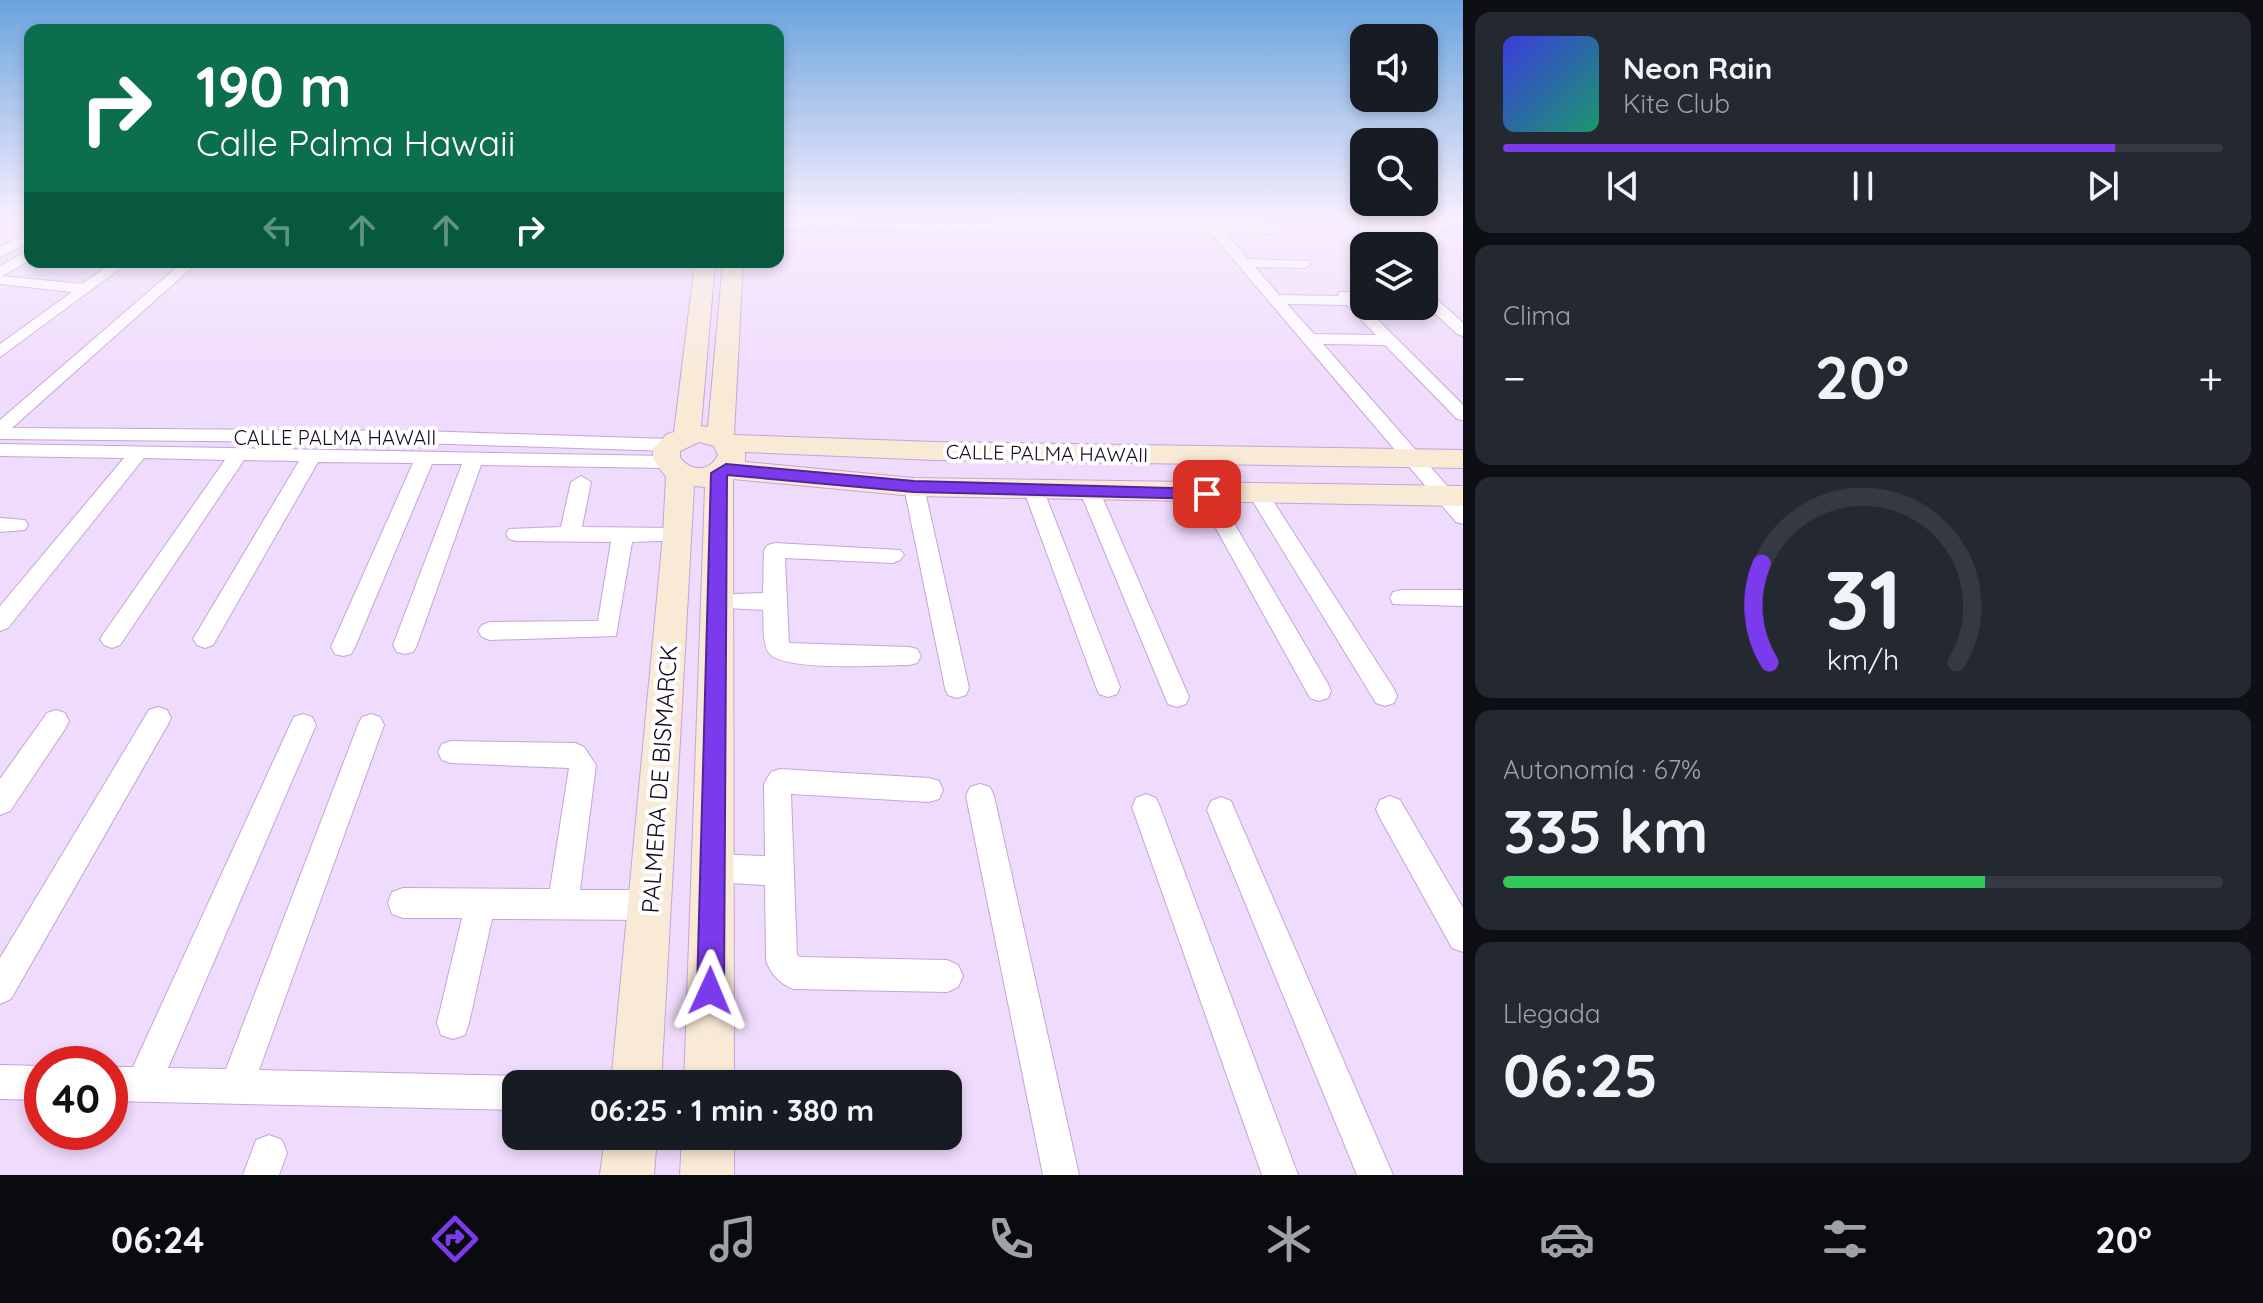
<!DOCTYPE html>
<html lang="es">
<head>
<meta charset="utf-8">
<style>
	:root { --surface:#171b24; --page:#242831; --text:#f1f3f6; --muted:#9ea1a6; --line:#363941; --accent:#7c3aed }
	body { margin:0; font-family:Quicksand,sans-serif; background:var(--page); color:var(--text); height:100vh; display:flex; flex-direction:column; font-size:30px; white-space:nowrap }
	* { box-sizing:border-box; margin:0 }
	p { font-size:26px; color:var(--muted) }
	.icon { flex:none; width:44px; height:44px; fill:none; stroke:currentColor; stroke-width:2; stroke-linecap:round; stroke-linejoin:round }
	.map { position:relative; flex:1; overflow:hidden }
	.panel { display:flex; flex-direction:column; gap:12px; padding:12px; background:#0d0f14; width:800px }
	.panel>* { flex:none }
	.hud { position:absolute; left:24px; top:24px; width:760px; height:244px; border-radius:16px; box-shadow:0 4px 12px #0003; background:#0b6e4f; color:#fff; overflow:hidden }
	.fabs { position:absolute; left:1350px; top:24px; display:grid; gap:16px }
	.fabs a { display:grid; place-items:center; width:88px; height:88px; border-radius:16px; background:var(--surface); box-shadow:0 4px 12px #0003; font-size:40px }
	.speed { position:absolute; left:24px; top:1046px; display:flex; gap:16px; font-size:40px; font-weight:700; text-align:center }
	.speed>* { display:grid; place-content:center; width:104px; height:104px; border-radius:50%; background:var(--surface); box-shadow:0 4px 12px #0003; line-height:1 }
	.speed .limit { border:12px solid #d22; background:#fff; color:#111 }
	.pin { position:absolute; display:grid; place-items:center; width:68px; height:68px; color:#fff; margin:-34px; border-radius:16px; box-shadow:0 4px 12px #0006 }
	.me { position:absolute; width:88px; margin:-44px; rotate:1deg; stroke-linejoin:round; filter:drop-shadow(0 0 6px #0008) }
	.turn { display:flex; align-items:center; gap:28px; height:168px; padding:0 40px; font-size:36px }
	.turn .icon { width:104px; height:104px; stroke-width:2.5 }
	.turn b { display:block; font-size:56px; line-height:68px }
	.lanes { display:flex; align-items:center; height:76px; padding:0 40px; background:#0003; justify-content:center; gap:40px; direction:ltr }
	.lanes .off { opacity:.35 }
	.big { font-size:60px; font-weight:800; line-height:1.1 }
	.panel .tile { flex:1; display:flex; flex-direction:column; justify-content:center; gap:12px; min-width:0; padding:0 28px; border-radius:16px; background:var(--page) }
	.panel .dial { align-items:center; gap:0 }
	.dial svg { height:208px; overflow:visible; fill:none; stroke:var(--line); stroke-width:7; stroke-linecap:round; text-anchor:middle }
	.dial text { fill:var(--text); stroke:none }
	.song { display:flex; align-items:center; gap:24px }
	.cover { width:96px; height:96px; border-radius:12px; background:linear-gradient(135deg,hsl(240 70% 55%),hsl(160 70% 35%)) }
	.played { height:8px; border-radius:4px; background:linear-gradient(90deg,var(--accent) 85%,var(--line) 85%) }
	.keys { display:flex; justify-content:space-around; direction:ltr }
	.heat { display:flex; justify-content:space-between; align-items:center; font-size:44px; direction:ltr }
	.charge { height:12px; border-radius:6px; background:linear-gradient(90deg,#34c759 67%,var(--line) 0) }
	.trip { position:absolute; left:502px; top:1070px; width:460px; height:80px; border-radius:16px; background:var(--surface); box-shadow:0 4px 12px #0003; font-weight:800; line-height:80px; text-align:center }
	.dock { display:flex; height:128px; justify-content:space-around; align-items:center; background:#090b0e; color:var(--muted) }
	.dock .icon { width:56px; height:56px }
	.dock .current { color:var(--accent) }
	.dock b { font-size:36px; color:var(--text) }
	main { display:flex; flex:1; min-height:0 }
	.map>svg:first-child { display:block }
</style>
</head>
<body>
<main>
<div class="map">
<svg width="1463" height="1175" viewBox="0 0 1463 1175">
	<rect width="100%" height="100%" fill="#efdbfc"/>
	<g fill="none" stroke-linecap="round" stroke-linejoin="round">
		<defs>
			<path id="street" d="M989 219H1263L1282 230 1275 234 1226 233 1248 259 1309 261 1311 264 1304 268 1255 267 1279 295 1338 296 1340 292H1350L1463 405V420L1457 419 1385 345 1323 344 1463 504V524L1456 522 1211 233 778 229V221L1206 225 995 223ZM1287 304 1347 305 1376 335 1314 334Z
				M1463 220V228L1437 230 1430 226 1437 222Z
				M30 232V242L0 257V247Z
				M30 250V260L2 276 82 284 113 262H129L0 357V344L72 292 0 284V266Z
				M183 262H198L12 428 420 431 669 439 678 445 669 451 420 443 0 439V420Z
				M1424 293 1431 294 1463 323V336L1457 334 1424 303Z
				M0 444 666 456 675 462 666 468 481 465 417 645 413 652 405 654 397 652 393 645 462 464H432L355 647 351 654 343 656 335 654 331 647 413 463 318 462 213 645 205 648 197 645 193 639 299 461 244 460 120 645 112 648 104 645 100 639 104 633 225 460 144 458 8 628 0 631V606L124 458 0 456Z
				M581 476 591 482 582 527 678 528 685 530 688 535 685 540 632 542 616 636 490 640 482 637 478 631 482 625 490 622 598 621 611 542 516 541 509 539 506 534 509 529 561 527 571 482Z
				M914 481 924 487 969 688 966 695 957 698 948 695 945 688 904 487Z
				M1034 485 1044 491 1120 687 1117 694 1108 697 1099 694 1096 687 1024 491Z
				M1090 485 1100 492 1189 697 1186 704 1177 707 1168 704 1165 697 1080 492Z
				M1207 487 1217 494 1328 684 1331 691 1328 698 1319 701 1310 698 1197 494Z
				M1259 488 1266 490 1394 689 1397 696 1394 703 1385 706 1376 703 1249 495Z
				M0 518 25 520 28 525 25 530 0 532Z
				M775 543 900 550 904 555 900 560 893 563 785 558 789 643 909 647 917 649 921 656 917 663 909 665C883 665 783 672 769 653 762 644 764 622 763 610L709 607 706 601 709 595 763 593 764 550 768 545Z
				M1401 590H1463V606L1393 604 1390 598 1393 592Z
				M158 707 167 710 171 718 167 726 11 999 0 1004V958L149 710Z
				M56 710 65 713 69 721 65 729 10 811 0 815V779L47 713Z
				M303 714 312 717 316 725 168 1068 226 1069 358 725 362 717 371 714 380 717 384 725 259 1070 516 1076 530 1084H516V1110L110 1101V1067H133L290 725 294 717Z
				M451 741 575 743 584 747 596 765 580 890H649L660 894 664 905 660 916 649 920 492 919 469 1023 465 1035 453 1039 441 1035 437 1023 462 918H403L392 914 388 903 392 892 403 888 550 889 569 768 451 763 442 760 438 752 442 744Z
				M780 769 929 778 939 781 943 790 939 799 929 802 791 794 797 955 800 957 947 960 958 965 963 976 958 987 947 992 793 989C779 983 772 975 766 961L765 885 712 882 702 878 698 868 702 858 712 854 765 856 764 784 771 772Z
				M980 784 990 787 994 796 1079 1175H1043L966 796 970 787Z
				M1146 794 1156 798 1160 807 1298 1175H1262L1132 807 1136 798Z
				M1390 796 1400 800 1463 908V952L1452 948 1380 818 1376 809 1380 800Z
				M1221 797 1231 801 1393 1175H1357L1207 810 1211 801Z
				M0 1065 42 1066V1100L0 1099Z
				M269 1135 282 1140 287 1153 279 1175H243L256 1140Z"/>
			<path id="secondary" d="M695 262H715L701 426 708 427 723 262H743L734 435 935 442 1463 450V468L935 460 745 452V462L914 478 1463 486V506L914 496 733 479 734 1084H684L705 487 694 486 661 1084H611L663 535 666 477 653 459V449L667 434 674 432ZM699 442 714 446 718 455C710 472 692 472 680 458V451Z
				M605 1136H657L654 1175H600Z
				M682 1136H734V1175H680Z"/>
		</defs>
		<use href="#street" stroke="#c5a4d9" stroke-width="2"/>
		<use href="#secondary" stroke="#c5a4d9" stroke-width="2"/>
		<use href="#street" fill="#fff" fill-rule="evenodd"/>
		<use href="#secondary" fill="#f9ead6" fill-rule="evenodd"/>
	</g>
	<linearGradient id="sky" x2="0" y2="1"><stop stop-color="#69a3df"/><stop offset="0.57" stop-color="#f8effe"/><stop offset="1" stop-color="#f8effe" stop-opacity="0"/></linearGradient>
	<rect width="1463" height="383" fill="url(#sky)"/>
	<path fill="#7c3aed" stroke="#51269a" stroke-width="2" d="M726 464 914 481 1207 489 1215 494 1207 499 914 492 727 475 724 991 720 1001 710 1005 701 1001 697 991 711 473Z"/>
	<g text-anchor="middle" dominant-baseline="central" stroke-width="8" stroke-linejoin="round" paint-order="stroke">
		<g font-size="20" fill="#170b1d" stroke="#fff">
			<text x="335" y="437">CALLE PALMA HAWAII</text>
			<text transform="translate(1047 453) rotate(1)">CALLE PALMA HAWAII</text>
		</g>
		<g font-size="24" fill="#170b1d" stroke="#fff">
			<text transform="translate(659 779) rotate(-86)">PALMERA DE BISMARCK</text>
		</g>
	</g>
</svg>
<div class="fabs">
<a><svg class="icon" aria-label="sound" viewBox="0 0 24 24"><path d="M4 9h4l5-4v14l-5-4H4zM17 9q2 3 0 6"/></svg></a>
<a><svg class="icon" aria-label="search" viewBox="0 0 24 24"><circle cx="10" cy="10" r="6"/><path d="M15 15l6 6"/></svg></a>
<a><svg class="icon" aria-label="layers" viewBox="0 0 24 24"><path d="M12 4l9 5-9 5-9-5zM3 14l9 5 9-5"/></svg></a>
</div>
<div class="speed"><div class="limit">40</div></div>
<div class="pin" style="left:1207px;top:494px;background:#d93025"><svg class="icon" aria-label="arrive" viewBox="0 0 24 24"><path d="M6 21V4h12l-3 4 3 4H6"/></svg></div>
<svg class="me" style="left:710px;top:991px" viewBox="-20 -20 40 40"><path d="M0-17L14 15 0 8-14 15z" fill="#7c3aed" stroke="#fff" stroke-width="4"/></svg>
<div class="trip">06:25 · 1 min · 380 m</div>
<div class="hud">
<div class="turn"><svg class="icon" aria-label="right" viewBox="0 0 24 24"><path d="M7 20v-9h11M14 6l5 5-5 5"/></svg><div><b>190 m</b>Calle Palma Hawaii</div></div>
<div class="lanes"><svg class="icon off" aria-label="left" viewBox="0 0 24 24"><path d="M17 20v-9H6M10 6l-5 5 5 5"/></svg><svg class="icon off" aria-label="ahead" viewBox="0 0 24 24"><path d="M12 20V5M6 11l6-6 6 6"/></svg><svg class="icon off" aria-label="ahead" viewBox="0 0 24 24"><path d="M12 20V5M6 11l6-6 6 6"/></svg><svg class="icon" aria-label="right" viewBox="0 0 24 24"><path d="M7 20v-9h11M14 6l5 5-5 5"/></svg></div>
</div>
</div>
<section class="panel">
<div class="tile">
<div class="song"><i class="cover"></i><div><b>Neon Rain</b><p>Kite Club</p></div></div>
<div class="played"></div>
<div class="keys"><svg class="icon" aria-label="previous" viewBox="0 0 24 24"><path d="M18 5L8 12l10 7zM5 5v14"/></svg><svg class="icon" aria-label="pause" viewBox="0 0 24 24"><path d="M8 5v14M16 5v14"/></svg><svg class="icon" aria-label="next" viewBox="0 0 24 24"><path d="M6 5l10 7-10 7zM19 5v14"/></svg></div>
</div>
<div class="tile"><p>Clima</p>
<div class="heat"><a>−</a><b class="big">20°</b><a>+</a></div>
</div>
<div class="tile dial"><svg viewBox="0 0 100 80">
<path d="M14 69A42 42 0 1 1 86 69"/>
<path d="M14 69A42 42 0 0 1 11 31" stroke="#7c3aed"/>
<text x="50" y="56" font-size="32" font-weight="700">31</text>
<text x="50" y="72" font-size="11">km/h</text>
</svg></div>
<div class="tile"><p>Autonomía · 67%</p><b class="big">335 km</b><div class="charge"></div></div>
<div class="tile"><p>Llegada</p><b class="big">06:25</b></div>
</section>
</main>
<nav class="dock">
<b>06:24</b>
<svg class="icon current" aria-label="directions" viewBox="0 0 24 24"><path d="M12 3l9 9-9 9-9-9zM9 14v-3h6M13 9l2 2-2 2"/></svg>
<svg class="icon" aria-label="music" viewBox="0 0 24 24"><path d="M9 18V5l10-2v13"/><circle cx="6" cy="18" r="3"/><circle cx="16" cy="16" r="3"/></svg>
<svg class="icon" aria-label="phone" viewBox="0 0 24 24"><path d="M5 4h4l2 5-3 2q2 4 5 5l2-3 5 2v4C11 20 4 13 5 4z"/></svg>
<svg class="icon" aria-label="climate" viewBox="0 0 24 24"><path d="M12 3v18M4 7l16 10M4 17L20 7"/></svg>
<svg class="icon" aria-label="car" viewBox="0 0 24 24"><path d="M5 17H2v-5l4-1 3-4h7l3 4 3 1v5h-3M9 17h6M6 11h13"/><circle cx="7" cy="17" r="2"/><circle cx="17" cy="17" r="2"/></svg>
<svg class="icon" aria-label="filters" viewBox="0 0 24 24"><path d="M4 7h16M4 17h16"/><circle cx="9" cy="7" r="2"/><circle cx="15" cy="17" r="2"/></svg>
<b>20°</b>
</nav>
</body>
</html>
